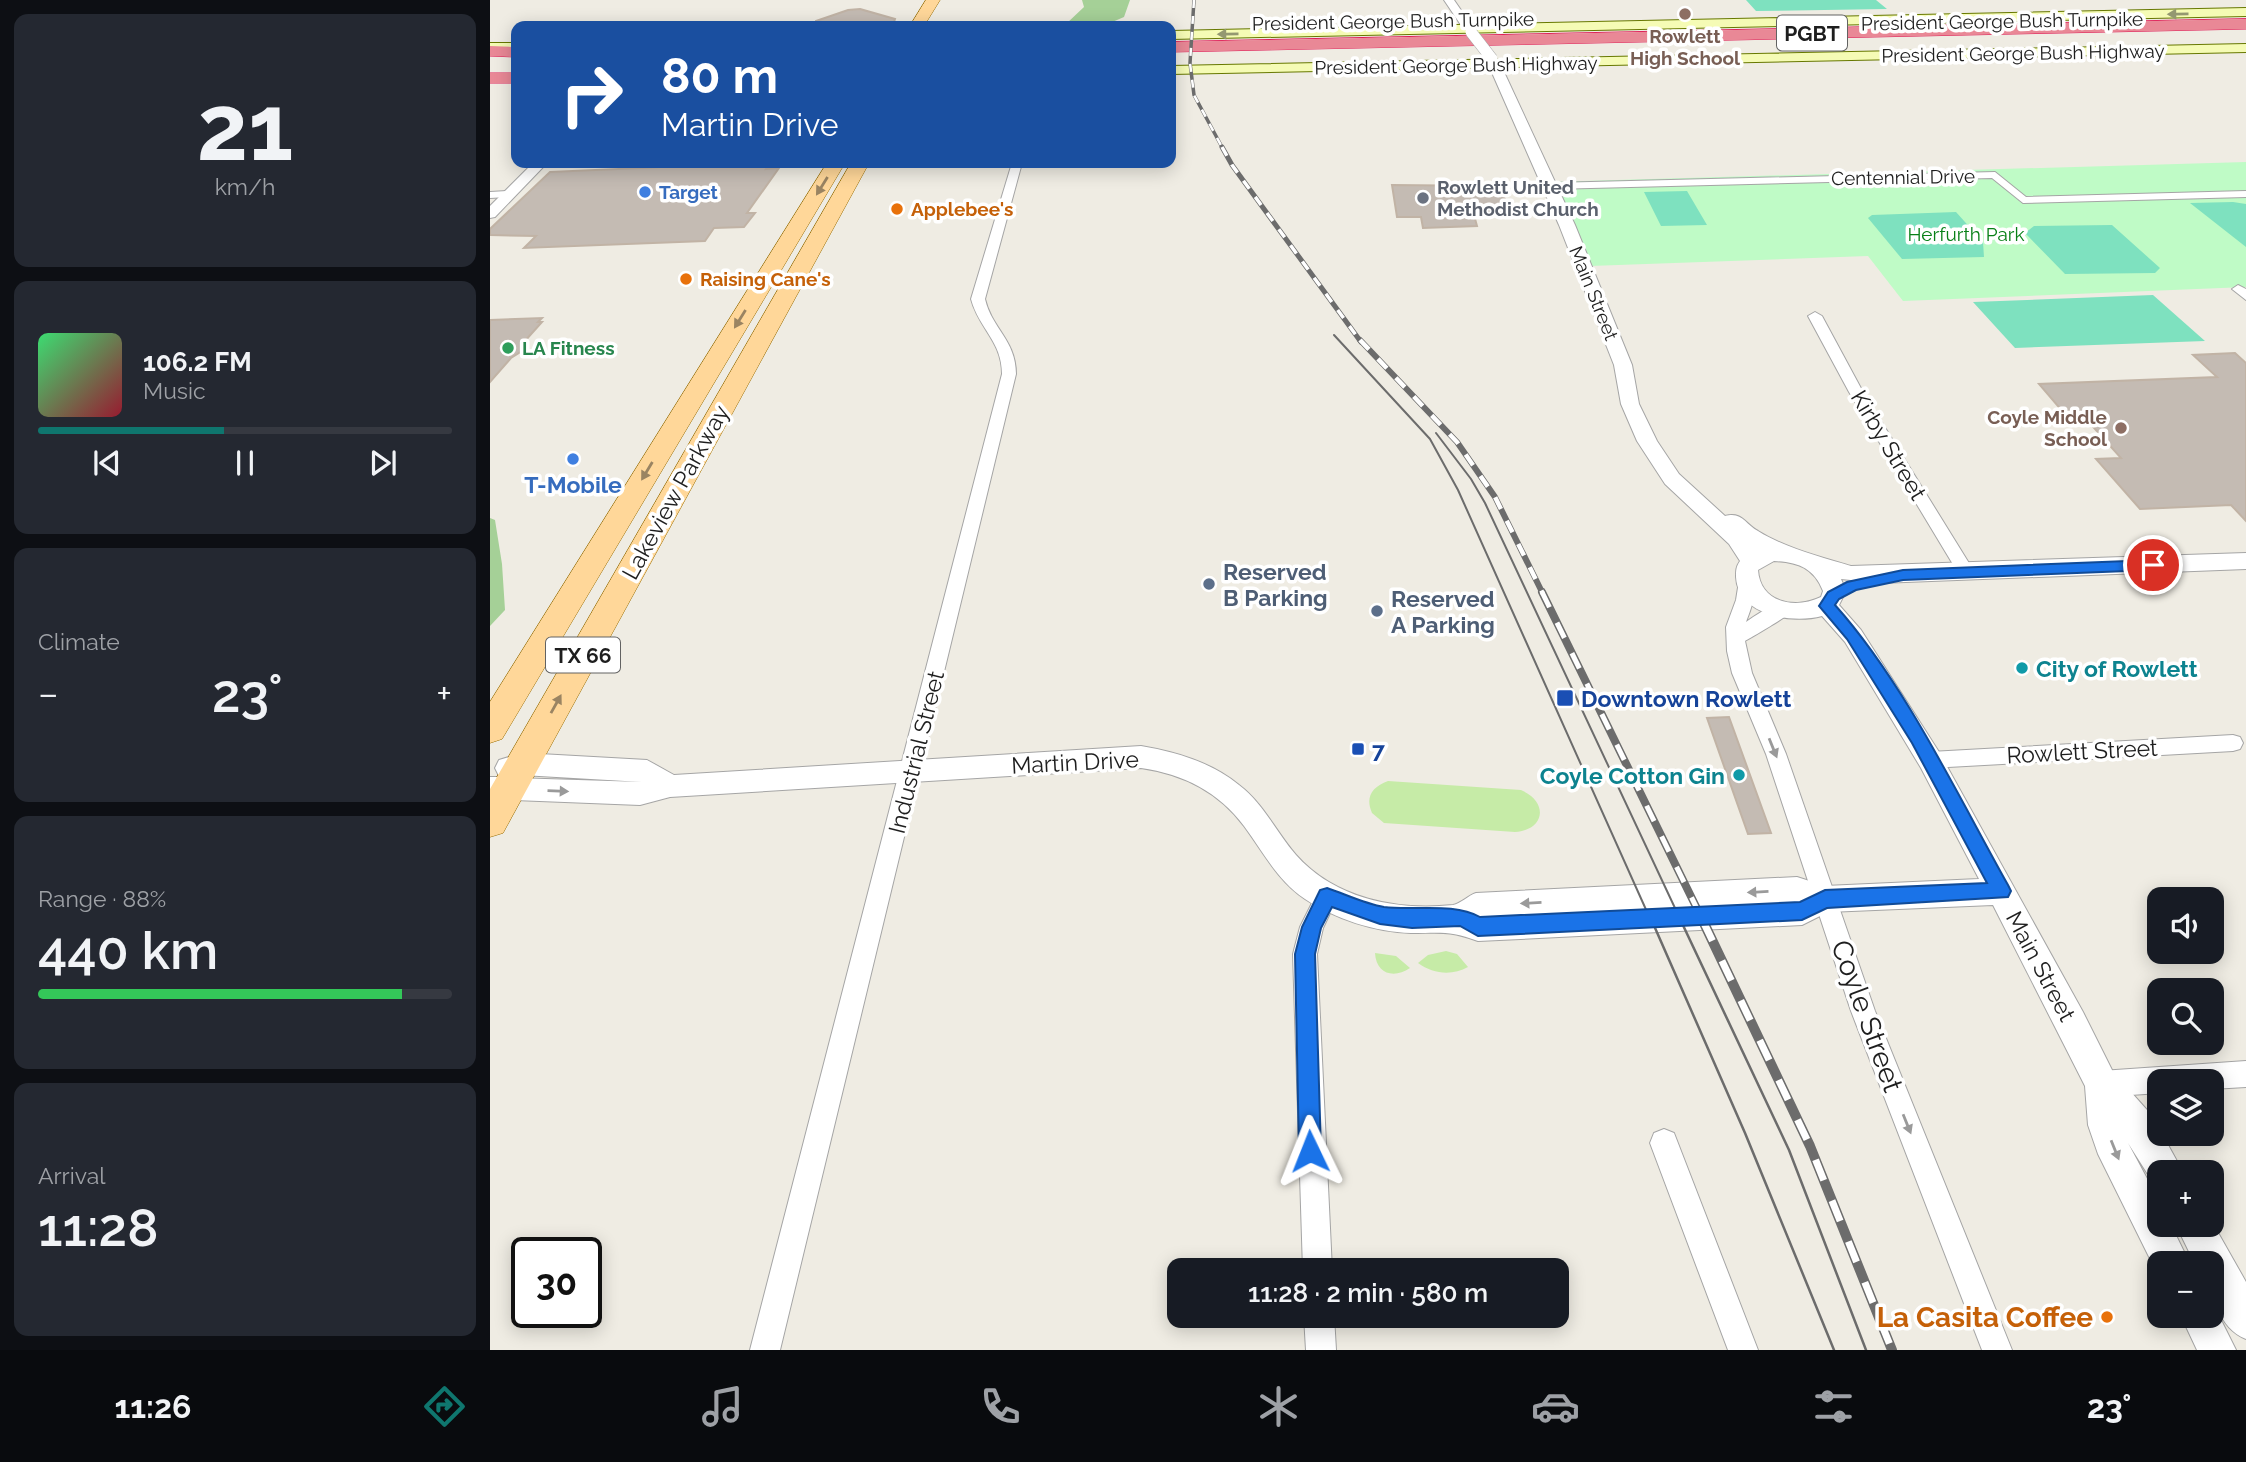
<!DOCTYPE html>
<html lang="en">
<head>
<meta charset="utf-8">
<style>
	:root { --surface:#171b24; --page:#242831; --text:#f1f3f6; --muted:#9ea1a6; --line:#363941; --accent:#0f766e }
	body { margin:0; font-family:Raleway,sans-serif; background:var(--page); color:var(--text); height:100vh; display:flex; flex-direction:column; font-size:26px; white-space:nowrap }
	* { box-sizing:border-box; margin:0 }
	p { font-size:23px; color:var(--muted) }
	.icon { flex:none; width:38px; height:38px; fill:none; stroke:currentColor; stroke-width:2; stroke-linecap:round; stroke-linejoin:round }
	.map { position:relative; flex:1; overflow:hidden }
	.panel { display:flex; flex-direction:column; gap:14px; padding:14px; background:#0d0f14; width:490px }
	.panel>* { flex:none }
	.guide { position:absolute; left:21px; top:21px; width:665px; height:147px; border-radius:14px; box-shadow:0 4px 18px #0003; background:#1a4fa0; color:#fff; overflow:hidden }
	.tools { position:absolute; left:1657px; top:887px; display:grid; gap:14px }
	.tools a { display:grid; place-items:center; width:77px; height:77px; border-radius:14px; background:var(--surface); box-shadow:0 4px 18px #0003; font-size:35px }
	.speed { position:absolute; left:21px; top:1237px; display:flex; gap:14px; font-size:35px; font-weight:700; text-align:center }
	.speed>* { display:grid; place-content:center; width:91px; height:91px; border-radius:50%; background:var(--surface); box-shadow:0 4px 18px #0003; line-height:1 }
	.speed .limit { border:4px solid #111; border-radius:10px; background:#fff; color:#111 }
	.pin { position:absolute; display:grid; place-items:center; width:60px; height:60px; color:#fff; margin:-30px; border:4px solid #fff; border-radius:50%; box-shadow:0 2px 7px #0007 }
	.me { position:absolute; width:77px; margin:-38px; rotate:358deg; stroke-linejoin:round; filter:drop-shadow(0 0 5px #0008) }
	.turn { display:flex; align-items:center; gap:24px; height:147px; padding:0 35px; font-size:32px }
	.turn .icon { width:91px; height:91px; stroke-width:2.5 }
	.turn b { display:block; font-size:49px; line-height:60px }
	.big { font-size:52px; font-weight:600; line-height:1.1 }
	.panel .tile { flex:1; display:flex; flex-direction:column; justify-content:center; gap:10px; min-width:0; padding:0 24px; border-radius:14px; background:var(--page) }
	.panel .dial { align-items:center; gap:0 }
	.dial b { font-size:91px; line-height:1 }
	.song { display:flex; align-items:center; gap:21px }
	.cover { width:84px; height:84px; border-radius:10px; background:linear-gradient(135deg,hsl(140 70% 55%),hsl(350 70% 35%)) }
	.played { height:7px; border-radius:4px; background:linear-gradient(90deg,var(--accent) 45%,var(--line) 45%) }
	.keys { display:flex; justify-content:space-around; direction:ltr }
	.heat { display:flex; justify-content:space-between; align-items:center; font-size:38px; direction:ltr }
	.charge { height:10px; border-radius:5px; background:linear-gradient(90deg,#34c759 88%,var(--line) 0) }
	.trip { position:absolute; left:677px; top:1258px; width:402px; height:70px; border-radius:14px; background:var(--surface); box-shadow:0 4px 18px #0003; font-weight:600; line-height:70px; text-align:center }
	.menu { display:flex; height:112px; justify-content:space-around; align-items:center; background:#090b0e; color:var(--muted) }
	.menu .icon { width:49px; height:49px }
	.menu .on { color:var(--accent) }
	.menu b { font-size:32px; color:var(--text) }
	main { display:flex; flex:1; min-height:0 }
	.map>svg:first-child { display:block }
</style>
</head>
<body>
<main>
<section class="panel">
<div class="tile dial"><b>21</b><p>km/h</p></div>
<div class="tile">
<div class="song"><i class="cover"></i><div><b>106.2 FM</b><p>Music</p></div></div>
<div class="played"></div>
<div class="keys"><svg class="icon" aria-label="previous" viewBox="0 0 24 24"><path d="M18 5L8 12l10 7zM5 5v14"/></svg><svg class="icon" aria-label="pause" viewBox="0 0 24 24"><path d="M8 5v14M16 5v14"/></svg><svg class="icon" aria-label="next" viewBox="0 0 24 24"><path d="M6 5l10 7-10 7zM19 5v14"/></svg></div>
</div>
<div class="tile"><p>Climate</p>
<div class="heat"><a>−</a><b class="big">23°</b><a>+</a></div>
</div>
<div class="tile"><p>Range · 88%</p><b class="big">440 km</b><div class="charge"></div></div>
<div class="tile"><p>Arrival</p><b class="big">11:28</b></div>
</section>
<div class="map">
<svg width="1756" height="1350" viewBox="0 0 1756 1350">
	<rect width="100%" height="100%" fill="#efece3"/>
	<path fill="#c6eba7" d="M898 781 1031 790C1059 802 1055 830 1025 832L894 823 882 813C875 797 882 787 898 781Z
		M956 951 967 954 978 967C962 976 943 974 928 963L938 955Z
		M885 953 906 956 920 968C904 979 886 974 885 953Z"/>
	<path fill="#a5d097" d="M592 0H640L634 17 613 26 576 24 594 7Z
		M0 518 5 520 12 564 15 610 0 626Z"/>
	<path fill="#bffbc6" d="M1756 162V287L1413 301 1378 256 1100 266 1059 182Z"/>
	<path fill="#7ee1bf" d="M1256 0H1386L1397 9 1266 11Z
		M1197 191 1217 225 1171 226 1154 192Z
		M1743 202 1756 204V247L1700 203Z
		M1466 212 1493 242 1494 257 1412 259 1378 218 1382 215Z
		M1622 225 1670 268 1665 273 1575 274 1535 233 1544 226Z
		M1663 295 1715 341 1525 348 1483 302Z"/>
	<path fill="#c4bbb3" stroke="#c1b3a5" stroke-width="2" d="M370 9 405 19 404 22 326 24V21L358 10Z
		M241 164 239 166 279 165 276 169 289 168 257 213H265L254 227 224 228 215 241 34 248 46 236 0 235V229L60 172Z
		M902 185 1003 186 1004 188H1011L1020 214 984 215 987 226 933 228 931 217H907Z
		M52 318 48 322H52L34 342 37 348 21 358 0 382V320Z
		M1745 353 1756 363V521L1741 505 1650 509 1606 459 1631 458 1589 411 1573 412 1549 384 1727 377 1703 355Z
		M1239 717 1281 833 1258 834 1217 718Z"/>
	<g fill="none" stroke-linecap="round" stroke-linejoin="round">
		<defs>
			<path id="minor" d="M522 163H532L495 299C502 329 526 340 526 374L290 1350H260L512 374C512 341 489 329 481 299Z
				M1505 172 1536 197 1756 191V197L1533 203 1502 178 1061 189 1055 186 1061 183Z
				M0 192 17 191 23 194 17 197 0 198Z
				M1748 285 1756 289V300L1742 289Z
				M1325 312 1332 316 1373 392 1482 568 1485 572 1482 576H1470L1359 392 1318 316Z
				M1256 573 1262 575C1269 590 1261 608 1256 622 1268 614 1285 601 1300 605L1303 610C1300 615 1264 636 1255 641L1262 673 1296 754 1385 1011 1522 1350H1492L1361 1011 1276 754 1242 673 1237 651 1236 627 1246 600 1250 575Z
				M1743 735 1750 737 1753 743 1750 749 1743 751 1440 768 1433 766 1430 760 1433 754 1440 752Z
				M837 886 845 889 848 896 833 928 827 954 842 1270H813L803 954 810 927 829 889Z
				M1756 1061V1087L1722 1089V1082H1670V1093L1611 1097 1602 1093 1598 1084 1602 1075 1611 1071Z
				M1174 1129 1184 1133 1268 1350H1238L1160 1143 1164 1133Z
				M814 1316H844L846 1350H816Z"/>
			<path id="tertiary" d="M954 0H964L986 32 985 34H977Z
				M998 57 1008 59 1085 225 1142 365 1149 404 1167 441 1189 474 1235 516C1252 511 1255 524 1268 531 1295 548 1331 557 1361 566L1756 553V569L1390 583 1351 579 1356 591 1349 605 1371 630 1449 752 1593 1012 1623 1072 1657 1110 1670 1134H1672L1693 1172H1670V1187L1664 1184 1638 1143 1670 1203V1225H1681L1700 1264H1670L1669 1277 1608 1154 1598 1125 1595 1086 1503 905 1338 912 1312 925 988 941C959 930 950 933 921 933 885 932 845 919 815 899 787 880 774 853 754 826 729 792 693 774 651 768L180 797 150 805 0 799V777H13L9 776 5 768 9 760 32 753 157 760 184 775 651 746C686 752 721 762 749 785 774 804 786 832 806 855 845 899 907 911 963 905 970 904 979 895 986 893L1307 877 1335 886 1489 879 1431 768 1355 642 1332 616C1303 624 1248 616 1246 577 1246 570 1246 567 1250 561L1239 544 1175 484 1147 441 1131 404 1124 365 1069 225 996 59ZM1284 561C1308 562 1324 568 1333 591L1331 597C1304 610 1270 602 1268 570ZM32 775 152 782 23 778Z
				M43 163H57L5 217 0 218V206Z
				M1722 1222 1756 1282V1339C1726 1327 1722 1292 1722 1264H1705L1686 1225H1722Z
				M1722 1302 1746 1350H1707L1691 1316H1722Z"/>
			<path id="secondary" d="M1756 8V16L681 39V31Z
				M0 43H26V51H0Z
				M1756 44V52L681 74V66Z"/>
			<path id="primary" d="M436 0H450L434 26H420Z
				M337 163H355L12 739 0 743V702Z
				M361 163H379L13 833 0 837V789Z"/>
			<path id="motorway" d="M1756 19V29L681 52V42Z
				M0 46 26 47V57L0 56Z
				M0 73H26V83H0Z"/>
		</defs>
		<use href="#minor" stroke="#a5a5a5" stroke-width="2"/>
		<use href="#tertiary" stroke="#a5a5a5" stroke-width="2"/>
		<use href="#secondary" stroke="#677801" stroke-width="2"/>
		<use href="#primary" stroke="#986c00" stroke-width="1"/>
		<use href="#motorway" stroke="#df1e58" stroke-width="1"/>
		<use href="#minor" fill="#fff" fill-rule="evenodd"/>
		<use href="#tertiary" fill="#fff" fill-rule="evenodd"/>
		<use href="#secondary" fill="#f5fbb5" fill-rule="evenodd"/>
		<use href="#primary" fill="#ffd799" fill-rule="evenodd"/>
		<use href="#motorway" fill="#e98896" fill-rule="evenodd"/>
		<path stroke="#6c6c6c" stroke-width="2" d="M844 335 940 439 968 490 1162 923
			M946 433 981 479 995 503 1192 923"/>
		<path stroke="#6c6c6c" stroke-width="2.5" d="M1162 921 1255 1133 1344 1350
			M1191 921 1299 1150 1376 1350"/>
		<defs>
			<path id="rail-far4" d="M704 0 700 63 704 95 733 149"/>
			<path id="rail-far3" d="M732 147 742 165 871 342"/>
			<path id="rail-far2" d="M870 340 967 442 1005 497 1053 594"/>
			<path id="rail-far1" d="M1052 592 1214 923"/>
			<path id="rail" d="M1213 921 1320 1146 1402 1350"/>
		</defs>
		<use href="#rail-far4" stroke="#6c6c6c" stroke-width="3.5"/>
		<use href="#rail-far3" stroke="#6c6c6c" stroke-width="5"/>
		<use href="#rail-far2" stroke="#6c6c6c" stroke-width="6"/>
		<use href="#rail-far1" stroke="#6c6c6c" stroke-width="8"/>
		<use href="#rail" stroke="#6c6c6c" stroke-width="10"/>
		<use href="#rail-far4" stroke="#fff" stroke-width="2.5" stroke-dasharray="8" stroke-linecap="butt"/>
		<use href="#rail-far3" stroke="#fff" stroke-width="3.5" stroke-dasharray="10" stroke-linecap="butt"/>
		<use href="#rail-far2" stroke="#fff" stroke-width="4.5" stroke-dasharray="13" stroke-linecap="butt"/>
		<use href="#rail-far1" stroke="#fff" stroke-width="5" stroke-dasharray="17" stroke-linecap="butt"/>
		<use href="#rail" stroke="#fff" stroke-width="7" stroke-dasharray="22" stroke-linecap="butt"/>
		<defs>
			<path id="tertiary-bridge" d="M981 32 1002 59"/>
		</defs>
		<use href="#tertiary-bridge" stroke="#a5a5a5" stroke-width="12" stroke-linecap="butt"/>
		<use href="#tertiary-bridge" stroke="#fff" stroke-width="11"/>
	</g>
	<defs><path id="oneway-solid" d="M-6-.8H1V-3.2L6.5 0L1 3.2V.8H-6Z" transform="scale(1.75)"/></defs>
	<g fill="#949871">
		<use href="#oneway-solid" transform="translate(1688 14) rotate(179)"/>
		<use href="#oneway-solid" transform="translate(738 34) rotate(179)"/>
	</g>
	<g fill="#9a8462">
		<use href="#oneway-solid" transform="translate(332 186) rotate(122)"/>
		<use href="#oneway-solid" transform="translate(250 319) rotate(122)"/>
		<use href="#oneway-solid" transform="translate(157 471) rotate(121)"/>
		<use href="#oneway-solid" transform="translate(66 704) rotate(-61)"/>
	</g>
	<g fill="#9a9a9a">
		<use href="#oneway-solid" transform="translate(1283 748) rotate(68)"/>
		<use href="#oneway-solid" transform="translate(68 791) rotate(2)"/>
		<use href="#oneway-solid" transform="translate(1268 892) rotate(177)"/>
		<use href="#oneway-solid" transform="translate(1041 903) rotate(177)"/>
		<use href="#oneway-solid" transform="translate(1417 1124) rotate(68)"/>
		<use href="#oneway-solid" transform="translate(1625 1150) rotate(68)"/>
	</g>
	<path fill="#1a73e8" stroke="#114b97" stroke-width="2" d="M1663 560 1671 565 1663 570 1413 580 1366 590 1349 599 1345 605C1414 682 1467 794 1518 885L1521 891 1518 897 1337 908 1312 920 988 936 970 926 922 928 890 924 842 907 831 928 825 954 831 1151 828 1159 820 1162 812 1159 809 1151 805 954 812 927 830 890 837 888C855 894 875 904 894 907 925 911 963 902 990 917L1310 902 1335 890 1497 883 1422 743 1357 639 1329 606 1338 592 1357 582 1413 570Z"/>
	<g fill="#8d6e63" stroke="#fff" stroke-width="2.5">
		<circle cx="1195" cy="14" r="7"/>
		<circle cx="1631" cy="428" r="7"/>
	</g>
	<g fill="#3f7fe0" stroke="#fff" stroke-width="2.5">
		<circle cx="155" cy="192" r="7"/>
		<circle cx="83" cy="459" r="7"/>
	</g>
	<circle fill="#6b7280" stroke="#fff" stroke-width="2.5" cx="933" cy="198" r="7"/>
	<g fill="#e8710a" stroke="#fff" stroke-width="2.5">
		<circle cx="407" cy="209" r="7"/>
		<circle cx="196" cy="279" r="7"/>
		<circle cx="1617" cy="1317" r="7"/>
	</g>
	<circle fill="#2e9e5b" stroke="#fff" stroke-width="2.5" cx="18" cy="348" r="7"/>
	<g fill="#5c6f8a" stroke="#fff" stroke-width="2.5">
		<circle cx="719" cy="584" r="7"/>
		<circle cx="887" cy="611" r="7"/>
	</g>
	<g fill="#0f9aa8" stroke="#fff" stroke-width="2.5">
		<circle cx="1532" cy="668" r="7"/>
		<circle cx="1249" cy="775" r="7"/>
	</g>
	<g fill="#1a4fb4" stroke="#fff" stroke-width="2.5">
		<rect x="1066" y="689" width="18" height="18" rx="3.5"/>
		<rect x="861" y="742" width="14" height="14" rx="3.5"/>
	</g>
	<g text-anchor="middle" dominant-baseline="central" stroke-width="7" stroke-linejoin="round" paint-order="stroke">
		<g font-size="19" fill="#1e1e1e" stroke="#fff">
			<text transform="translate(903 21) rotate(-1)">President George Bush Turnpike</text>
			<text transform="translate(1512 21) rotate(-1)">President George Bush Turnpike</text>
			<text transform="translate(1533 53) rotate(-1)">President George Bush Highway</text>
			<text transform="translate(966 65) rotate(-1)">President George Bush Highway</text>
			<text transform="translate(1413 177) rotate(-1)">Centennial Drive</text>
			<text transform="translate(1104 293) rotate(68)">Main Street</text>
		</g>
		<g font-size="19" font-weight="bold" fill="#785e54" stroke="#fff">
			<text x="1195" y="36">Rowlett<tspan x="1195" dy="22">High School</tspan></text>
			<text x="1617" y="417" text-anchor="end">Coyle Middle<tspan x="1617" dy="22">School</tspan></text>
		</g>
		<g font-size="19" font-weight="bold" fill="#5b616d" stroke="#fff" text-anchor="start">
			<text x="947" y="187">Rowlett United<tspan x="947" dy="22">Methodist Church</tspan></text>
		</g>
		<g font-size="19" font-weight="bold" fill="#366cbe" stroke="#fff" text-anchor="start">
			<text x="169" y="192">Target</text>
		</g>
		<g font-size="19" font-weight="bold" fill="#c56008" stroke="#fff" text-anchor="start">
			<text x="421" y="209">Applebee's</text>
			<text x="210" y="279">Raising Cane's</text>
		</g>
		<g font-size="19" fill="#088017" stroke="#fff">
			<text x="1476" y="234">Herfurth Park</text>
		</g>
		<g font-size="19" font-weight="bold" fill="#27864d" stroke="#fff" text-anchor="start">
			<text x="32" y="348">LA Fitness</text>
		</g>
		<g fill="#fff" stroke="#626262" stroke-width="2">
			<rect x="1287" y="15.5" width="70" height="35" rx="5"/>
			<rect x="56" y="637.5" width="74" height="35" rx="5"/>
		</g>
		<g font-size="21" font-weight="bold" fill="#1e1e1e">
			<text x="1322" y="33">PGBT</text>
			<text x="93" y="655">TX 66</text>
		</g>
		<g font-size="23" fill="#1e1e1e" stroke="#fff">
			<text transform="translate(1399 445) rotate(59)">Kirby Street</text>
			<text transform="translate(185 492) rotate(-61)">Lakeview Parkway</text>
			<text transform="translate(1592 751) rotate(-3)">Rowlett Street</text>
			<text transform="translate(426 752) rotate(-76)">Industrial Street</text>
			<text transform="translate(585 762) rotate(-3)">Martin Drive</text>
			<text transform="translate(1551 966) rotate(62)">Main Street</text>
		</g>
		<g font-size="23" font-weight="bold" fill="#366cbe" stroke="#fff">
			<text x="83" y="484">T-Mobile</text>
		</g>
		<g font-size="23" font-weight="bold" fill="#4e5e75" stroke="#fff" text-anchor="start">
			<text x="733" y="571">Reserved<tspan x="733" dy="26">B Parking</tspan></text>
			<text x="901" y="598">Reserved<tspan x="901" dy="26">A Parking</tspan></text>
		</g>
		<g font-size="23" font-weight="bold" fill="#0d838f" stroke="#fff" text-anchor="start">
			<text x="1546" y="668">City of Rowlett</text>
			<text x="1235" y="775" text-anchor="end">Coyle Cotton Gin</text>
		</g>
		<g font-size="23" font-weight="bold" fill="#164399" stroke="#fff" text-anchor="start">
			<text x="1091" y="698">Downtown Rowlett</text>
			<text x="882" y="749">7</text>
		</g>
		<g font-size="28" fill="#1e1e1e" stroke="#fff">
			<text transform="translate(1377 1016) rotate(70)">Coyle Street</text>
		</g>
		<g font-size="28" font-weight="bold" fill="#c56008" stroke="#fff" text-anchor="end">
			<text x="1603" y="1317">La Casita Coffee</text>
		</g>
	</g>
</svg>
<div class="tools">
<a><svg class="icon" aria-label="sound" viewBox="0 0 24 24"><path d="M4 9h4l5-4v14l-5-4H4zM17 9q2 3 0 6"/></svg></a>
<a><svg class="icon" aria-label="search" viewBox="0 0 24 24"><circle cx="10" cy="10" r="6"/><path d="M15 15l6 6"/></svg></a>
<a><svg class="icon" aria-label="layers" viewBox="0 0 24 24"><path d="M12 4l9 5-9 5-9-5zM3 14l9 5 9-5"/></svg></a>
<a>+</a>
<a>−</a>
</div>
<div class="speed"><div class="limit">30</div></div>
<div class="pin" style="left:1663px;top:565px;background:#d93025"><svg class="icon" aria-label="arrive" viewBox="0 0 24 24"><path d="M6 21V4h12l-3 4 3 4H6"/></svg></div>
<svg class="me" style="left:820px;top:1151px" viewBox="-20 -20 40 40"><path d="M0-17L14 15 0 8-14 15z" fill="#1a73e8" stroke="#fff" stroke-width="4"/></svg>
<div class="trip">11:28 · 2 min · 580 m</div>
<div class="guide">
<div class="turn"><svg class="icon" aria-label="right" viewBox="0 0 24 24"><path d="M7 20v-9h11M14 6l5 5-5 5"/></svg><div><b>80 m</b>Martin Drive</div></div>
</div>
</div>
</main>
<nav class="menu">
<b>11:26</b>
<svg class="icon on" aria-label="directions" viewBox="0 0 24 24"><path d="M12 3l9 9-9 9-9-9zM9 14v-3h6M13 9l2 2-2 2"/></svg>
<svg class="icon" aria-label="music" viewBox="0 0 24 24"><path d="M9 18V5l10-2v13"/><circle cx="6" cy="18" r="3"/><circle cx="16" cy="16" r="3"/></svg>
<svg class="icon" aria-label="phone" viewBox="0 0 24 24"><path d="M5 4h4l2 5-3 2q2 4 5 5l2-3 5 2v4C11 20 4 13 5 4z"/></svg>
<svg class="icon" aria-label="climate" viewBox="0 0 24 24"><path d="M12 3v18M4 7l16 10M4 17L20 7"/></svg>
<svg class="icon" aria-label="car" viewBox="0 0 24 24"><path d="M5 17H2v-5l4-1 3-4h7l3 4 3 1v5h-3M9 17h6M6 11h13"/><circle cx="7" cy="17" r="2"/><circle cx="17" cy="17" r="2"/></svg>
<svg class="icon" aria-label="filters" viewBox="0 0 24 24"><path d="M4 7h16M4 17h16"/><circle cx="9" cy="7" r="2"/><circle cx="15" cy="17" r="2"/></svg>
<b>23°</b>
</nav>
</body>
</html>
